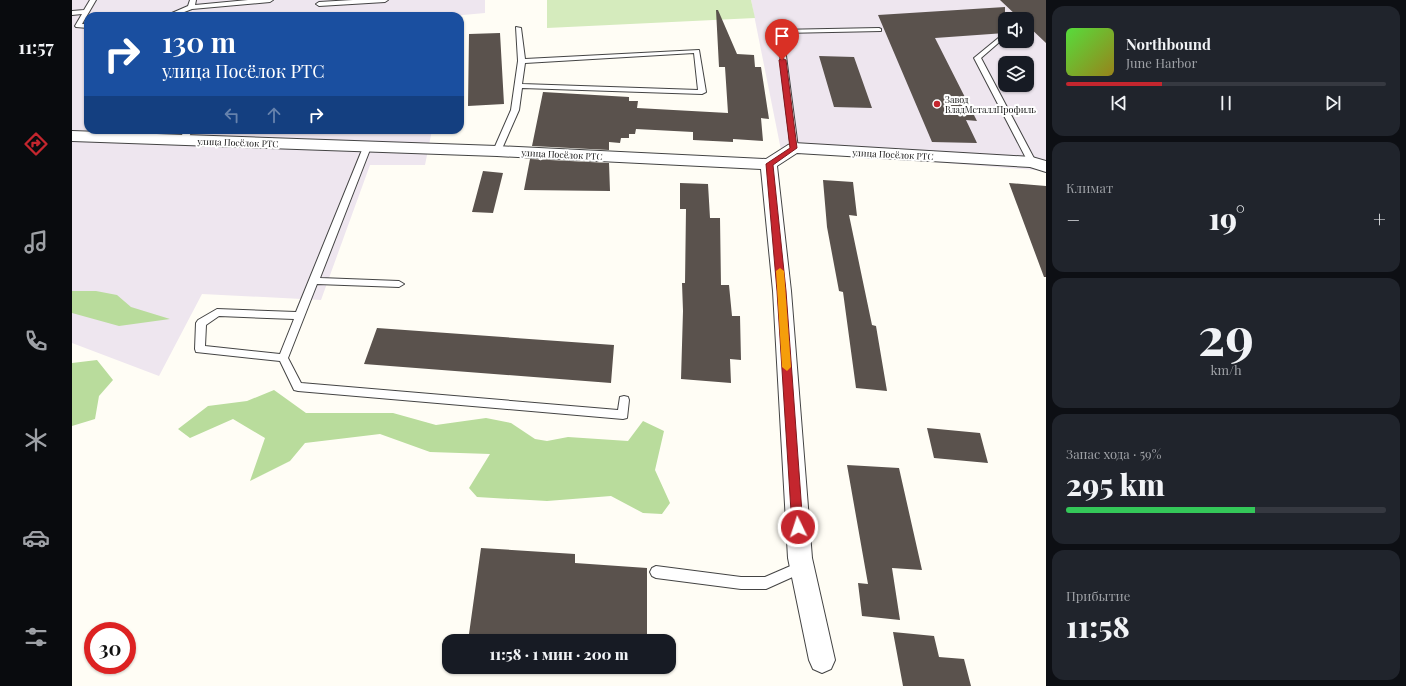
<!DOCTYPE html>
<html lang="ru">
<head>
<meta charset="utf-8">
<style>
	:root { --surface:#171b24; --page:#20242c; --text:#f1f3f6; --muted:#9ea1a6; --line:#363941; --accent:#c4262e }
	body { margin:0; font-family:"Playfair Display",serif; background:var(--page); color:var(--text); height:100vh; display:flex; flex-direction:column; font-size:15px; white-space:nowrap }
	* { box-sizing:border-box; margin:0 }
	p { font-size:13px; color:var(--muted) }
	.icon { flex:none; width:22px; height:22px; fill:none; stroke:currentColor; stroke-width:2; stroke-linecap:round; stroke-linejoin:round }
	.map { position:relative; flex:1; overflow:hidden }
	.side { display:flex; flex-direction:column; gap:6px; padding:6px; background:#0d0f14; width:360px }
	.side>* { flex:none }
	.banner { position:absolute; left:12px; top:12px; width:380px; height:122px; border-radius:12px; box-shadow:0 1px 3px #0004; background:#1a4fa0; color:#fff; overflow:hidden }
	.fabs { position:absolute; left:926px; top:12px; display:grid; gap:8px }
	.fabs a { display:grid; place-items:center; width:36px; height:36px; border-radius:8px; background:var(--surface); box-shadow:0 1px 3px #0004; font-size:20px }
	.speed { position:absolute; left:12px; top:622px; display:flex; gap:8px; font-size:20px; font-weight:700; text-align:center }
	.speed>* { display:grid; place-content:center; width:52px; height:52px; border-radius:50%; background:var(--surface); box-shadow:0 1px 3px #0004; line-height:1 }
	.speed .limit { border:6px solid #d22; background:#fff; color:#111 }
	.pin { position:absolute; display:grid; place-items:center; width:34px; height:34px; color:#fff; margin:-41px -17px; border-radius:50% 50% 50% 0; rotate:-45deg; box-shadow:0 0 4px #0007 }
	.pin .icon { rotate:45deg }
	.me { position:absolute; width:44px; margin:-22px; rotate:356deg; stroke-linejoin:round; filter:drop-shadow(0 0 3px #0008) }
	.turn { display:flex; align-items:center; gap:14px; height:84px; padding:0 12px; font-size:18px }
	.turn .icon { width:52px; height:52px; stroke-width:2.5 }
	.turn b { display:block; font-size:28px; line-height:34px }
	.lanes { display:flex; align-items:center; height:38px; padding:0 12px; background:#0003; justify-content:center; gap:20px; direction:ltr }
	.lanes .off { opacity:.35 }
	.big { font-size:30px; font-weight:800; line-height:1.1 }
	.side .tile { flex:1; display:flex; flex-direction:column; justify-content:center; gap:6px; min-width:0; padding:0 14px; border-radius:12px; background:var(--page) }
	.side .dial { align-items:center; gap:0 }
	.dial b { font-size:52px; line-height:1 }
	.song { display:flex; align-items:center; gap:12px }
	.cover { width:48px; height:48px; border-radius:6px; background:linear-gradient(135deg,hsl(110 70% 55%),hsl(50 70% 35%)) }
	.played { height:4px; border-radius:2px; background:linear-gradient(90deg,var(--accent) 30%,var(--line) 30%) }
	.keys { display:flex; justify-content:space-around; direction:ltr }
	.heat { display:flex; justify-content:space-between; align-items:center; font-size:22px; direction:ltr }
	.charge { height:6px; border-radius:3px; background:linear-gradient(90deg,#34c759 59%,var(--line) 0) }
	.trip { position:absolute; left:370px; top:634px; width:234px; height:40px; border-radius:12px; background:var(--surface); box-shadow:0 1px 3px #0004; font-weight:800; line-height:40px; text-align:center }
	main { display:flex; flex:1; min-height:0 }
	.dock { display:flex; flex-direction:column; width:72px; justify-content:space-around; align-items:center; background:#090b0e; color:var(--muted) }
	.dock .icon { width:28px; height:28px }
	.dock .on { color:var(--accent) }
	.dock b { font-size:18px; color:var(--text) }
	.map>svg:first-child { display:block }
</style>
</head>
<body>
<main>
<nav class="dock">
<b>11:57</b>
<svg class="icon on" aria-label="directions" viewBox="0 0 24 24"><path d="M12 3l9 9-9 9-9-9zM9 14v-3h6M13 9l2 2-2 2"/></svg>
<svg class="icon" aria-label="music" viewBox="0 0 24 24"><path d="M9 18V5l10-2v13"/><circle cx="6" cy="18" r="3"/><circle cx="16" cy="16" r="3"/></svg>
<svg class="icon" aria-label="phone" viewBox="0 0 24 24"><path d="M5 4h4l2 5-3 2q2 4 5 5l2-3 5 2v4C11 20 4 13 5 4z"/></svg>
<svg class="icon" aria-label="climate" viewBox="0 0 24 24"><path d="M12 3v18M4 7l16 10M4 17L20 7"/></svg>
<svg class="icon" aria-label="car" viewBox="0 0 24 24"><path d="M5 17H2v-5l4-1 3-4h7l3 4 3 1v5h-3M9 17h6M6 11h13"/><circle cx="7" cy="17" r="2"/><circle cx="17" cy="17" r="2"/></svg>
<svg class="icon" aria-label="filters" viewBox="0 0 24 24"><path d="M4 7h16M4 17h16"/><circle cx="9" cy="7" r="2"/><circle cx="15" cy="17" r="2"/></svg>
</nav>
<div class="map">
<svg width="974" height="686" viewBox="0 0 974 686">
	<rect width="100%" height="100%" fill="#fffdf5"/>
	<path fill="#eee6ef" fill-rule="evenodd" d="M0 0H413V13L380 16H16V130H360L353 165H298L249 300 130 294 87 376 0 343Z
		M679 0H974V171L709 150ZM933 19H955V41H933ZM933 63H955V85H933Z"/>
	<path fill="#d5ebbd" d="M475 0H679L683 18 475 28Z"/>
	<path fill="#b9dc9c" d="M0 291H24L45 295 59 307 98 319 47 326 0 313Z
		M25 360 41 380 27 396 23 419 0 426V363Z
		M202 390 234 413H321L364 425 414 418 439 423 463 439 475 441 496 437 556 441 571 421 592 431 583 470 598 503 590 514 571 513 539 496 475 501 405 497 397 488 418 454 358 452 308 434 233 443 218 461 178 481 193 438 161 419 118 438 106 429 136 406 175 401Z"/>
	<path fill="#5a524d" d="M928 0H974V43L955 25V19H948Z
		M933 7V33L863 38 905 121 894 120 905 143 860 142 806 15Z
		M644 10H646L665 54 682 55 683 67H689L697 119 689 118 691 141 661 139V142L621 140V132L564 129 563 134H557V138H549L548 143 537 142V150L460 146 471 92 557 97V101H566L565 108 656 113 653 67H647Z
		M428 33 432 104 396 106 397 34Z
		M747 56 782 57 800 108 762 107Z
		M458 159 537 163 538 191 452 190Z
		M411 171 431 173 421 213 400 212Z
		M751 180 781 182 785 216 777 215 800 325 804 326 815 391 784 388 771 292 767 291 755 227Z
		M608 183 636 184 638 218H648L649 285H657L660 316H668L669 360 658 359 659 383 609 379 611 311 610 283H613L614 209H608Z
		M937 183 974 186V277H972Z
		M305 328 542 345 539 383 292 364Z
		M855 428 908 433 916 463 862 458Z
		M775 465 827 468 850 570 820 568 828 620 790 616 786 583 796 584Z
		M409 548 503 554V563L575 568V641H455V638L397 634Z
		M821 632 862 636 867 657 892 659 899 686H831Z"/>
	<g fill="none" stroke-linecap="round" stroke-linejoin="round">
		<defs>
			<path id="lane" d="M18 0H24L10 24H16V28L4 27 3 26 10 14 0 15V11L12 10Z
				M118 0H124L123 5 176 0H201L198 2 120 9 102 16H93L116 6Z
				M281 0H316L313 2 247 6 244 4 247 2Z
				M444 27 449 28 453 59 627 50 634 92 630 94 450 88 447 110 429 151 425 153H422L421 151 439 110 446 61ZM622 53 626 90 450 84 453 63Z
				M807 28 809 29V31L711 33 726 148 725 150H719L705 30Z
				M930 35 932 36V38L909 58 964 162 960 164 956 162 902 58Z
				M112 130H120L116 140 112 142 108 140Z
				M292 145H295L299 147 248 278 327 281 332 284 327 287 245 284 216 358 229 383 546 410 548 397 552 396 556 397 557 400 555 418 551 419 226 391 222 390 208 361 124 352 123 349 124 323 126 320 145 309 224 312ZM147 316 222 319 208 354 133 346 134 325Z
				M730 561 734 563 736 567 734 571 694 589H669L584 578 580 576 578 572 580 568 584 566 669 577H693Z"/>
			<path id="street" d="M0 131 425 146 694 159 716 145 722 143 960 157 974 161V172L958 167 725 153 705 166 719 291 740 558 763 660 759 669 750 673 741 669 737 660 716 558 701 291 689 169 425 156 0 141Z"/>
		</defs>
		<use href="#lane" stroke="#444" stroke-width="2"/>
		<use href="#street" stroke="#444" stroke-width="2"/>
		<use href="#lane" fill="#fff" fill-rule="evenodd"/>
		<use href="#street" fill="#fff" fill-rule="evenodd"/>
	</g>
	<path fill="#c4262e" stroke="#7f191e" d="M710 58 714 60 725 148 701 165 714 291 731 527 729 531 726 532 722 531 720 527 705 291 694 164 718 148 707 60Z"/>
	<path fill="#f59e0b" d="M708 268 712 271 719 367 715 371 710 367 704 271Z"/>
	<circle fill="#c4262e" stroke="#fff" stroke-width="1.5" cx="865" cy="104" r="4"/>
	<g text-anchor="middle" dominant-baseline="central" stroke-width="4" stroke-linejoin="round" paint-order="stroke">
		<g font-size="9" fill="#111" stroke="#fff" text-anchor="start">
			<text x="873" y="99">Завод<tspan x="873" dy="10">ВладМеталлПрофиль</tspan></text>
		</g>
		<g font-size="9" fill="#111" stroke="#fff">
			<text transform="translate(166 142) rotate(2)">улица Посёлок РТС</text>
			<text transform="translate(490 154) rotate(3)">улица Посёлок РТС</text>
			<text transform="translate(821 154) rotate(3)">улица Посёлок РТС</text>
		</g>
	</g>
</svg>
<div class="fabs">
<a><svg class="icon" aria-label="sound" viewBox="0 0 24 24"><path d="M4 9h4l5-4v14l-5-4H4zM17 9q2 3 0 6"/></svg></a>
<a><svg class="icon" aria-label="layers" viewBox="0 0 24 24"><path d="M12 4l9 5-9 5-9-5zM3 14l9 5 9-5"/></svg></a>
</div>
<div class="speed"><div class="limit">30</div></div>
<div class="pin" style="left:710px;top:60px;background:#d93025"><svg class="icon" aria-label="arrive" viewBox="0 0 24 24"><path d="M6 21V4h12l-3 4 3 4H6"/></svg></div>
<svg class="me" style="left:726px;top:527px" viewBox="-20 -20 40 40"><circle r="17" fill="#c4262e" stroke="#fff" stroke-width="3"/><path d="M0-11L8 9 0 5-8 9z" fill="#fff"/></svg>
<div class="trip">11:58 · 1 мин · 200 m</div>
<div class="banner">
<div class="turn"><svg class="icon" aria-label="right" viewBox="0 0 24 24"><path d="M7 20v-9h11M14 6l5 5-5 5"/></svg><div><b>130 m</b>улица Посёлок РТС</div></div>
<div class="lanes"><svg class="icon off" aria-label="left" viewBox="0 0 24 24"><path d="M17 20v-9H6M10 6l-5 5 5 5"/></svg><svg class="icon off" aria-label="ahead" viewBox="0 0 24 24"><path d="M12 20V5M6 11l6-6 6 6"/></svg><svg class="icon" aria-label="right" viewBox="0 0 24 24"><path d="M7 20v-9h11M14 6l5 5-5 5"/></svg></div>
</div>
</div>
<section class="side">
<div class="tile">
<div class="song"><i class="cover"></i><div><b>Northbound</b><p>June Harbor</p></div></div>
<div class="played"></div>
<div class="keys"><svg class="icon" aria-label="previous" viewBox="0 0 24 24"><path d="M18 5L8 12l10 7zM5 5v14"/></svg><svg class="icon" aria-label="pause" viewBox="0 0 24 24"><path d="M8 5v14M16 5v14"/></svg><svg class="icon" aria-label="next" viewBox="0 0 24 24"><path d="M6 5l10 7-10 7zM19 5v14"/></svg></div>
</div>
<div class="tile"><p>Климат</p>
<div class="heat"><a>−</a><b class="big">19°</b><a>+</a></div>
</div>
<div class="tile dial"><b>29</b><p>km/h</p></div>
<div class="tile"><p>Запас хода · 59%</p><b class="big">295 km</b><div class="charge"></div></div>
<div class="tile"><p>Прибытие</p><b class="big">11:58</b></div>
</section>
</main>
</body>
</html>
